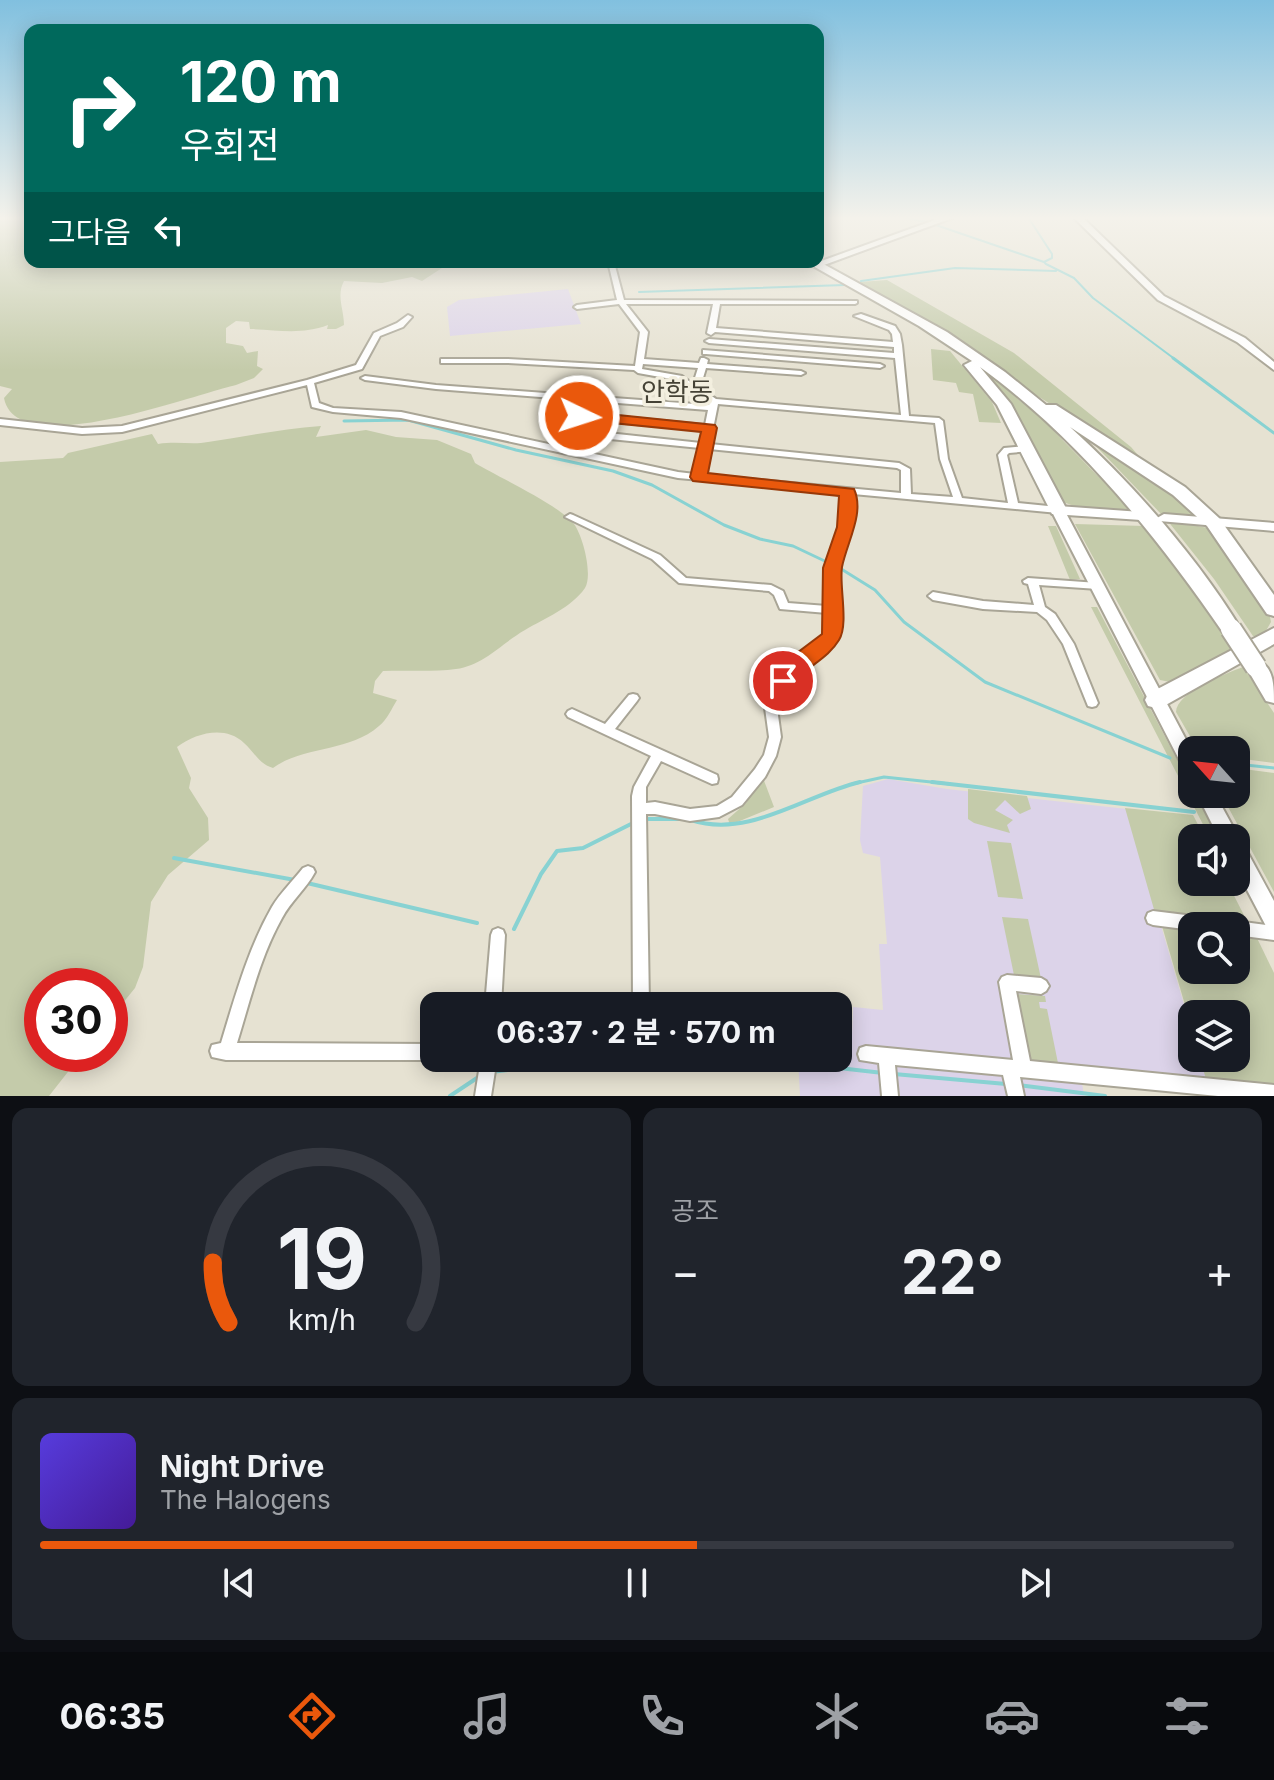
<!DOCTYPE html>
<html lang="ko">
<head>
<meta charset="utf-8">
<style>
	:root { --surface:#171b24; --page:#20242c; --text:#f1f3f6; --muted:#9ea1a6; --line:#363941; --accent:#ea580c }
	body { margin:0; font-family:Inter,"Noto Sans KR",sans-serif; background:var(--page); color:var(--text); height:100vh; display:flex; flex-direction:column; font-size:30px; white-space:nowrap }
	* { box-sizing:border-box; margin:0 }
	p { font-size:26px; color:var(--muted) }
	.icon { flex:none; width:44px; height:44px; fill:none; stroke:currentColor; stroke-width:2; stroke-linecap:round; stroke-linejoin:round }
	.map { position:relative; height:1096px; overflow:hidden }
	.panel { display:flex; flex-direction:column; gap:12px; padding:12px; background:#0d0f14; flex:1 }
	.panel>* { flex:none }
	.top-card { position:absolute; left:24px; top:24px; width:800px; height:244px; border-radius:16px; box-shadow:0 4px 20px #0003; background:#00695c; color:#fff; overflow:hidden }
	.needle { width:52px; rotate:297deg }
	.tools { position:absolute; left:1178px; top:736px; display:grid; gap:16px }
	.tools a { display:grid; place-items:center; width:72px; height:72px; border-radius:16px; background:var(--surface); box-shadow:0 4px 20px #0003; font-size:40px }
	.speed { position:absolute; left:24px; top:968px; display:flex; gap:16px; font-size:40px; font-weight:700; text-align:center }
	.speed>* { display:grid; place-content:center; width:104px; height:104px; border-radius:50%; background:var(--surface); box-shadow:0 4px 20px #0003; line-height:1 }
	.speed .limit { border:12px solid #d22; background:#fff; color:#111 }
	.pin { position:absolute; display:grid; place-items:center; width:68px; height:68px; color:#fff; margin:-34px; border:4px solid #fff; border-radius:50%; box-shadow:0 2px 8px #0007 }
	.me { position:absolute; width:88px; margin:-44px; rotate:94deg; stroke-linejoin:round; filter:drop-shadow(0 0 6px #0008) }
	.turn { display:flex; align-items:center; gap:28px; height:168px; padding:0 24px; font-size:36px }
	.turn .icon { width:104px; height:104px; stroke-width:2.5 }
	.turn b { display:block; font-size:56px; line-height:68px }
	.then { display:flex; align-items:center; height:76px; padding:0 24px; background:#0003; gap:16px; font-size:30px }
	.big { font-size:60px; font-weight:700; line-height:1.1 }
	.panel .tile { flex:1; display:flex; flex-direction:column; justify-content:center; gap:12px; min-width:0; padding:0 28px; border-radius:16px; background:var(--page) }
	.panel .dial { align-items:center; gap:0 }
	.dial svg { height:208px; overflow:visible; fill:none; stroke:var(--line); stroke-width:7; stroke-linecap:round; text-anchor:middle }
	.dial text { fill:var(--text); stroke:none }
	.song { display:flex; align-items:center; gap:24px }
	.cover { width:96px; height:96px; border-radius:12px; background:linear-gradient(135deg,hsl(250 70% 55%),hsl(260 70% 35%)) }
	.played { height:8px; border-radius:4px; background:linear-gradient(90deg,var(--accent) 55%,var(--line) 55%) }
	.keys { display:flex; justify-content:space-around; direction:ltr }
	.heat { display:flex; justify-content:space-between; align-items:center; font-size:44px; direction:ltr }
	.panel .tiles { flex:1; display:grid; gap:12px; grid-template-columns:1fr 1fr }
	.tile:last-child { grid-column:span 2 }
	.trip { position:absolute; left:420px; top:992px; width:432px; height:80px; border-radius:16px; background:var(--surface); box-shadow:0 4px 20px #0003; font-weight:700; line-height:80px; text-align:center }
	.tab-bar { display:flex; height:128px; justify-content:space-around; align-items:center; background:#090b0e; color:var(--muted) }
	.tab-bar .icon { width:56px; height:56px }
	.tab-bar .selected { color:var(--accent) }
	.tab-bar b { font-size:36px; color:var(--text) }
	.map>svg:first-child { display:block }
</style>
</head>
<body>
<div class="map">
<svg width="1274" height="1096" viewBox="0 0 1274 1096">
	<rect width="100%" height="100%" fill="#e6e2d2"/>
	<path fill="#dcd3e9" d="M568 289 581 324 450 336 447 307 459 300Z
		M888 779 947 789 1127 809 1192 1032V1058H1200L1211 1096 1082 1083 1084 1096H800L798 1058H838V1034L852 1035 853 1007 883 1010 879 944H887L880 857 863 853 860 840 863 786Z"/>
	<path fill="#c4cbaa" d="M0 217H30V262H456L457 265 442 268 422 281 412 277 382 283 344 281C336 296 344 309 344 325L336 329H327L328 325C301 335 279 330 250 329L249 322 236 321 226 328V343L243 346 247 353 258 351 257 366 263 369 254 378 236 385C195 394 16 463 4 398L12 389 0 386Z
		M887 280 1014 353 1131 447 1144 462 1031 392 963 341 859 282Z
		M931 349 950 351 992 402 1001 423 979 422 973 394 959 392 956 383 933 380Z
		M968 357 1044 421 1133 512 1083 509 1063 502C1033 447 1012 402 968 357Z
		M1057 413 1172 490 1202 518 1163 516 1095 445Z
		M321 426 316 437 366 430 396 437 437 440 471 454 475 463C498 477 559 505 574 524 583 536 593 575 585 588 571 608 545 618 525 630 502 643 484 665 456 669 434 672 407 670 383 671L375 681 373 693 397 700C392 708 387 720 379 726 348 753 305 745 273 768 259 764 255 753 244 743 225 725 196 733 177 747L191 778 189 788 208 818 209 840 168 875 151 902 143 967 135 988 110 1019V986H42V1054H82L49 1096H0V462L63 458 68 453 152 434 158 444C177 441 193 445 208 442 246 436 283 429 321 426Z
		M1167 520 1208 528 1269 612 1271 622 1263 636H1253L1214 579Z
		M1075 524 1144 526 1167 553 1234 651 1175 683 1160 680Z
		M1048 526H1056L1080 579 1070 580Z
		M1091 607H1097L1192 788V794H1195L1218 838H1210Z
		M1243 667 1274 713V763L1236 758V750H1198L1176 712C1177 692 1225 674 1243 667Z
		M1236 768 1274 773V892L1221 794H1236Z
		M763 778 774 807 730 825 728 819 746 803Z
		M968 789 1027 796 1031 809 1020 814 1005 800 995 810 1013 820 1007 825 1010 833 974 823 968 819Z
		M1125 808 1193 815 1205 838H1192V882H1227L1249 925 1155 913Z
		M987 841 1011 843 1023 899 998 897Z
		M1002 917 1028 919 1042 983 1015 980Z
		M1162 926 1192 930V970H1236V935L1257 938 1274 973V1089L1207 1083 1200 1058H1236V1014H1192V1029Z
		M1017 994 1045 996 1046 1002H1039L1040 1008 1047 1009 1059 1068 1030 1065Z"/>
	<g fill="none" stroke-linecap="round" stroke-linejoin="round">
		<path stroke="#88d2d2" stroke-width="2" d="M902 217 930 223 1044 262
			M1028 217 1052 254V258L1044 262 1046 264 1074 278 1093 298 1176 360
			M861 281 955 268 1056 271
			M639 292 845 285"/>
		<path stroke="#88d2d2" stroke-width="3" d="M1173 358 1274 433
			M344 421 408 420 516 450 613 471 652 485 724 525 760 539 793 546 831 564
			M838 567 875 590 904 622 985 682 1170 758
			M1236 764 1274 768
			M852 784 884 777 950 784"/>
		<path stroke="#88d2d2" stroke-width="4" d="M932 782 1194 812
			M644 819H684
			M691 820C749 839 805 795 860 782
			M174 858 295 880
			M307 883 477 923
			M514 929 541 874 557 851 583 848 633 823
			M751 1058 883 1073
			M491 1072 604 1058
			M894 1074 1006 1084
			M1018 1085 1105 1096
			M450 1096 480 1076"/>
		<defs>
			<path id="street" d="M552 262H614L624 300 857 301V303L855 304H720L716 328 893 342 892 334 889 330 854 316 861 314 895 326 900 334 902 345 909 416 939 418 943 421 948 459 962 498 1008 503 998 455 1004 448 1027 446 1030 447 1031 449 1030 451 1009 453 1007 455 1018 503 1058 507 1063 510 1058 513 853 494 851 527 838 568V607L839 610 838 613V636L836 639 829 648 797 670 780 696 777 708 781 737 776 756 765 777 742 805 719 817 690 821 655 814H646L649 1006H633L632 796 634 787 651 756 568 717 566 714 568 711 572 709 605 724 629 695 633 694 637 695 639 698 637 701 615 729 717 775 718 779 717 783 712 784 661 761 646 787V803L655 802 690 809 717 806 732 797 755 769 764 755 769 737 765 708 768 695 789 664 821 642 826 635 827 613 780 609 774 595 769 591 679 583 652 559 565 517 570 514 573 515 660 555 686 578 771 585 783 591 788 603 827 606 828 568 841 527 843 493 678 478 401 418 333 412 312 407 307 385 122 432 82 434 0 425V419L82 428 122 426 307 380 356 365 374 333 397 323 408 315 412 317 403 327 380 336 362 369 314 383 319 403 333 408 401 412 678 472 695 474 700 448 580 436 576 433 580 430 701 443 704 430 579 419 575 416 579 413 705 425 708 410 436 389 365 380 361 378 365 376 436 385 709 405 710 402 677 380 638 373 634 370 508 363H441V359H508L635 366 640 332 619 304 577 309 574 307 577 305 617 300 609 266 555 264ZM626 304H713L707 333 711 335 715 332 894 347V353L709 339 705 341 709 343 895 358 901 415 716 399 700 388 706 368 801 375 805 373 801 371 707 364 708 360 704 358H701L699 363 644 359 648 332ZM643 364 698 368 693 384 682 376 642 369ZM718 404 935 423 940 459 953 497 911 494 910 469 899 463 710 444ZM709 449 897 468 901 470V493L704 475Z
				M703 350 880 364 884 366 880 368 706 354H703Z
				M1028 578 1098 583 1103 586 1098 589 1039 585 1045 607 1055 614 1074 644 1098 703 1096 706 1092 707 1088 706 1063 644 1047 620 1037 612 983 609 933 600 928 596 933 592 983 601 1034 605 1028 584 1024 583 1023 581Z
				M308 866 313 868 315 872C306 889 291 901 282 918 260 957 250 1001 237 1043L434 1044V1058H439L434 1060H226L212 1057 210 1051 212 1045 221 1043C235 997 248 949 272 907 280 893 293 881 303 868Z
				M1153 911 1218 919 1223 921 1225 926H1192V930L1153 925 1148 923 1146 918 1148 913Z
				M1236 921 1274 926V940L1236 935V926H1230L1231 923Z
				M498 928 503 930 505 935 501 1006H485L491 935 493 930Z
				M1007 975 1041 978 1046 981 1049 986 1046 991 1041 994 1016 991 1030 1061 1274 1085V1096H1218L1020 1077 1024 1096H1008L1003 1075 895 1065 898 1096H882L879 1063 860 1060 858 1054 860 1048 866 1046 1013 1060 999 982 1002 977Z
				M481 1058H497L491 1096H475Z"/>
			<path id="secondary" d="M943 217H955L824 265 816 263Z
				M1073 217H1082L1164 296 1245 338 1274 362V370L1237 342 1158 300Z
				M1058 506 1141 512 1148 516 1141 520 1067 515 1192 751V775L1186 773 1051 510Z
				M1164 514 1274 523V531L1159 521 1157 518Z
				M1197 794H1215L1239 838 1237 842 1243 844 1274 901V930L1267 928 1236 869V838H1219Z"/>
			<path id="highway" d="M818 261 947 332 1005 372 1046 405H1056L1185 487 1219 518 1274 595V616L1267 614 1207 526 1173 495 1070 427C1132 483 1197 557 1241 629L1238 634H1224C1155 534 1079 439 980 367L1011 404 1067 510 1064 514H1052L997 405 964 365 972 361 919 326 806 262Z
				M1274 628V644L1164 706 1156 708 1148 706 1145 700 1148 694Z
				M1256 660C1274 665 1274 686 1274 703L1266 701 1246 667 1249 662Z"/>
		</defs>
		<use href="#street" stroke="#a9a596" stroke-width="4"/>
		<use href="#secondary" stroke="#a9a596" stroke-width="4"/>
		<use href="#highway" stroke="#a9a596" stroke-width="4"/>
		<use href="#street" fill="#fff" fill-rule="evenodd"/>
		<use href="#secondary" fill="#fff" fill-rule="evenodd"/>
		<use href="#highway" fill="#fff" fill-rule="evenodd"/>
		<defs>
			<path id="highway-bridge" d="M1231 629 1256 667"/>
		</defs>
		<use href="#highway-bridge" stroke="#a9a596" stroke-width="24" stroke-linecap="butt"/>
		<use href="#highway-bridge" stroke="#fff" stroke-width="20"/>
	</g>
	<linearGradient id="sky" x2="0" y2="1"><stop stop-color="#81c0df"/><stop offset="0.59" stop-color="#f4f2eb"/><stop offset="1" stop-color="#f4f2eb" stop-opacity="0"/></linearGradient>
	<rect width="1274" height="370" fill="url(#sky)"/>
	<path fill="#ea580c" stroke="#983908" stroke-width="2" d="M579 411 715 425 717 428 708 473 854 489C865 513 847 542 842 567 839 586 849 624 839 640 827 660 804 667 791 687H776L773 681 785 662 822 634 823 568 837 527 839 496 693 481 690 477 701 432 573 419V413Z"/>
	<g text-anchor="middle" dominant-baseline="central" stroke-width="7" stroke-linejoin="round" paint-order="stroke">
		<g font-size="26" fill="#454235" stroke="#f3efdf">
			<text x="677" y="391">안학동</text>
		</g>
	</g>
</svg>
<div class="tools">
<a><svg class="needle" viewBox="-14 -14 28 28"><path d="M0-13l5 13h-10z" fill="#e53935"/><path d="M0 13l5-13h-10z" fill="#9ea1a6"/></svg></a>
<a><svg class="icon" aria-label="sound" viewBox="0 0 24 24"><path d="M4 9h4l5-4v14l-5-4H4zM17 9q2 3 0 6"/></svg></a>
<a><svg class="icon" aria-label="search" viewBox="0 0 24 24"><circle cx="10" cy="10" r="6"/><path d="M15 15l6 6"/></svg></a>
<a><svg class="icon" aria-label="layers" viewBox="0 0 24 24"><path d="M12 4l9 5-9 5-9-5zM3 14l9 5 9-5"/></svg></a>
</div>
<div class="speed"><div class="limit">30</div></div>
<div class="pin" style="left:783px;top:681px;background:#d93025"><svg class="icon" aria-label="arrive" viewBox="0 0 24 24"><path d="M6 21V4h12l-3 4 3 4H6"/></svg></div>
<svg class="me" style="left:579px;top:416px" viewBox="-20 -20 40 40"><circle r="17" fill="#ea580c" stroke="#fff" stroke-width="3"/><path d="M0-11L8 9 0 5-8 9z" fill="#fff"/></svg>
<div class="trip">06:37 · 2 분 · 570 m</div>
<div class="top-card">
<div class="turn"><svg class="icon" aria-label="right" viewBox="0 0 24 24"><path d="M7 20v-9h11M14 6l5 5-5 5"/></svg><div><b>120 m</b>우회전</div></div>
<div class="then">그다음<svg class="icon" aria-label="left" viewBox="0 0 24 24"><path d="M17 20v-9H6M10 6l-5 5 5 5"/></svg></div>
</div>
</div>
<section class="panel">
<div class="tiles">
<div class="tile dial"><svg viewBox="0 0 100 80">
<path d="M14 69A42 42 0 1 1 86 69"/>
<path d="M14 69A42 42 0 0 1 8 46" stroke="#ea580c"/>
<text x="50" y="56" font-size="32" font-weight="700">19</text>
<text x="50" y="72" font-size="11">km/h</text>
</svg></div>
<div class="tile"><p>공조</p>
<div class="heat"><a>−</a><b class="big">22°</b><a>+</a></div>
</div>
<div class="tile">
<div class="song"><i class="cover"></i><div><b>Night Drive</b><p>The Halogens</p></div></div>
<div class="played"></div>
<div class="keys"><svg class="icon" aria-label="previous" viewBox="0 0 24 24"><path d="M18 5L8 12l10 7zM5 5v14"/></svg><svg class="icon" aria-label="pause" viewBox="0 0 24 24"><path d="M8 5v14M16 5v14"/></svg><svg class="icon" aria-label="next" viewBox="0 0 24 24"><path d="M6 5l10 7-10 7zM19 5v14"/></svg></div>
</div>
</div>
</section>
<nav class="tab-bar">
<b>06:35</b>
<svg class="icon selected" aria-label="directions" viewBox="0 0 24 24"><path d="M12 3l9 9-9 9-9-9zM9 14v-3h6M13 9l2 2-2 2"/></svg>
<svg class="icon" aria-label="music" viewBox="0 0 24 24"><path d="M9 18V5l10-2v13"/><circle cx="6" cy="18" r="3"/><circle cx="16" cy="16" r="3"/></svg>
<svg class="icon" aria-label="phone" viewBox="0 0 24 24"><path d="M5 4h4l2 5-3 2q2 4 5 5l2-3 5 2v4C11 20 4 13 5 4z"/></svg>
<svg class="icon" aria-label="climate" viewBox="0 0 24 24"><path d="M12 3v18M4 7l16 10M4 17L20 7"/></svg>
<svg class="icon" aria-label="car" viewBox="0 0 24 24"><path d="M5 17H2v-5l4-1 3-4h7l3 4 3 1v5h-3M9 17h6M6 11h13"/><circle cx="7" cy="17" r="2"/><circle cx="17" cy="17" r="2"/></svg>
<svg class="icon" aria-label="filters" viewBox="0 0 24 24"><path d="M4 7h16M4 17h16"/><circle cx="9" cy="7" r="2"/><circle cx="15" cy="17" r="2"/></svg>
</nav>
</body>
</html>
